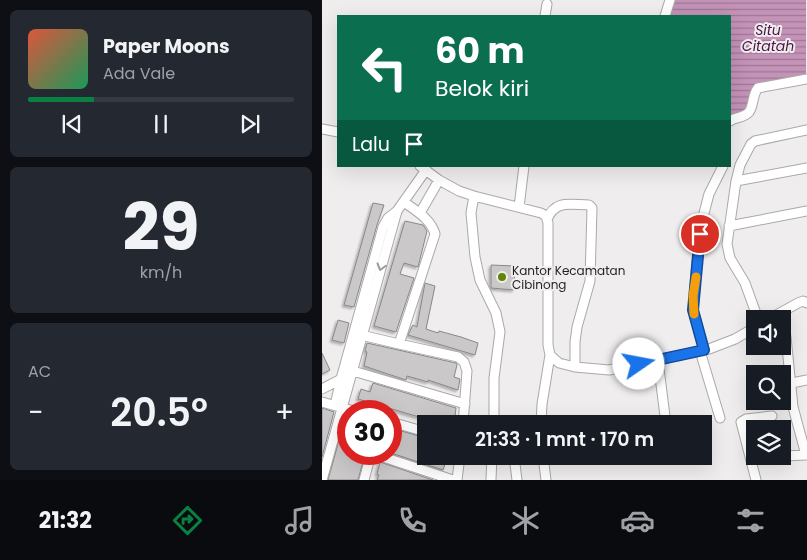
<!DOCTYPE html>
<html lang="id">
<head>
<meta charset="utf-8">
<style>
	:root { --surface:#171b24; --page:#242831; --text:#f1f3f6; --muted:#9ea1a6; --line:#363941; --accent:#0b8043 }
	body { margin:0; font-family:Poppins,sans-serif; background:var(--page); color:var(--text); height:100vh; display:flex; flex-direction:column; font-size:19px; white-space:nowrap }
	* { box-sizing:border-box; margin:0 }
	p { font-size:16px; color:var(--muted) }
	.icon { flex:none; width:28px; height:28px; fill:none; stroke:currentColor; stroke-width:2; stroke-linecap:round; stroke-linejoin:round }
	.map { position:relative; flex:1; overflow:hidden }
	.sheet { display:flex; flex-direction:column; gap:10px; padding:10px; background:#0d0f14; width:322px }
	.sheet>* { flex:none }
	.top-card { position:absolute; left:15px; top:15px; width:394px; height:152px; border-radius:0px; box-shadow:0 5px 20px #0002; background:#0b6e4f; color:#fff; overflow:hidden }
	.buttons { position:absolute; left:424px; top:310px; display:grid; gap:10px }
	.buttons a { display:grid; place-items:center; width:45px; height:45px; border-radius:0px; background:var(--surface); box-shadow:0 5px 20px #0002; font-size:25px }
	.speed { position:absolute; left:15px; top:400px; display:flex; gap:10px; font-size:25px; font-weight:700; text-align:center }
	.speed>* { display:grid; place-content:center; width:65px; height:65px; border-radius:50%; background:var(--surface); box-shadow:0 5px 20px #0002; line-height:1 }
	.speed .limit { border:8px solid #d22; background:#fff; color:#111 }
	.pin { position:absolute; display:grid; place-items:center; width:42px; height:42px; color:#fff; margin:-21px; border:2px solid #fff; border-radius:50%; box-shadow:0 1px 5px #0007 }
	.me { position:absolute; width:55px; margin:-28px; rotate:78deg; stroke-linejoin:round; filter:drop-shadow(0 0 4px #0008) }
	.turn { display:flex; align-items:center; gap:18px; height:105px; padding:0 15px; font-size:22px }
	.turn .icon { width:65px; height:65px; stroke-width:2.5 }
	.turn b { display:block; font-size:35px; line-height:42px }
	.then { display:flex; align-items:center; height:48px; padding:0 15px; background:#0003; gap:10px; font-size:19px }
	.big { font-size:38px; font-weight:600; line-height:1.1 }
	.sheet .tile { flex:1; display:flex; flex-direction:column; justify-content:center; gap:8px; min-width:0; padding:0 18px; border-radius:8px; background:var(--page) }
	.sheet .dial { align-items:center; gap:0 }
	.dial b { font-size:65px; line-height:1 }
	.song { display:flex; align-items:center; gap:15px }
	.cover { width:60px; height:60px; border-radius:8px; background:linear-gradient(135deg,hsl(10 70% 55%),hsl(150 70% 35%)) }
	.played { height:5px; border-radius:2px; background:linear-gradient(90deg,var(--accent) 25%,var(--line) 25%) }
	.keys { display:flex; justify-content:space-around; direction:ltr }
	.heat { display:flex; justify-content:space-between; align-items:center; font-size:28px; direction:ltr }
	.trip { position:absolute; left:95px; top:415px; width:295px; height:50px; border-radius:0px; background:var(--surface); box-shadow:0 5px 20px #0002; font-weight:600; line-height:50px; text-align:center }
	.menu { display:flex; height:80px; justify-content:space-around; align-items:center; background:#090b0e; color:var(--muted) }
	.menu .icon { width:35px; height:35px }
	.menu .current { color:var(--accent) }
	.menu b { font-size:22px; color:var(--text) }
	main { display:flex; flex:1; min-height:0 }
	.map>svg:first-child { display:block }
</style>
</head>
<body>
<main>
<section class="sheet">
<div class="tile">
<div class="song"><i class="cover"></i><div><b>Paper Moons</b><p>Ada Vale</p></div></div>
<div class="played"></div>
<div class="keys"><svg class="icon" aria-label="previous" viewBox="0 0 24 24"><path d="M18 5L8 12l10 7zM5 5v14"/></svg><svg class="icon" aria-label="pause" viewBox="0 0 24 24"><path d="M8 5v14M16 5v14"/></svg><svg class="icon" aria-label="next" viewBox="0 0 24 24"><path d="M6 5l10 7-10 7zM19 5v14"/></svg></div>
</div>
<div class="tile dial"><b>29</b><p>km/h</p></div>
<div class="tile"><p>AC</p>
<div class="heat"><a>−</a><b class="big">20.5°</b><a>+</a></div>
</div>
</section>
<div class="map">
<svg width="485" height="480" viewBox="0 0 485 480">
	<defs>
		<pattern id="water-rules" width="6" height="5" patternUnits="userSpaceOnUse" patternTransform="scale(1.25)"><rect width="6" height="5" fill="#c493b8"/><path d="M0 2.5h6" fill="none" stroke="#9f7795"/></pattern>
		<filter id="shadow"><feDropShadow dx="-2" dy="2" stdDeviation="1" flood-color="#0004"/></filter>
	</defs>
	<rect width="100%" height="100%" fill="#f0edef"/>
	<path fill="url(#water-rules)" d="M352 0H484V76L433 84C419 100 438 108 408 116V16H348Z"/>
	<path fill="#cbc8ca" stroke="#8a8789" filter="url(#shadow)" d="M51 203 62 205 55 225 32 307 22 305Z
		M83 221 101 225 105 231 96 267 82 263 78 274 92 278 74 332 52 326Z
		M169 265 193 266 192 290 169 288Z
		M103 283 113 286 104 329 116 333 117 331 139 337 156 343 153 355 86 335 91 325 95 327Z
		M16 320 27 323 22 343 10 340Z
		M45 343 134 363 135 365 132 377 138 379 136 390 106 380V382L85 376 84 380 42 366 45 352 43 351Z
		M0 353 8 370 0 374Z
		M51 383 134 408 132 424 114 422 36 399 39 389 48 392Z
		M0 408 12 412 0 457Z
		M24 415 26 416V454H43L36 480H6Z
		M69 428 104 438V456L125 458 121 470 69 453Z
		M58 462 111 480H55L57 475 55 474Z"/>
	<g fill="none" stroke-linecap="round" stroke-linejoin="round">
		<defs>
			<path id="minor" d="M223 16 225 4
				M343 16 348 0
				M408 121C413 117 422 118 427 112 432 105 430 95 436 88L485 79
				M0 129 16 132
				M98 166 117 180 137 191 152 196 219 213 224 216 226 223V345L228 355 237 363 253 367 287 370 387 349 413 339 432 328
				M414 181 485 168
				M152 196 149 213 153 257 158 280 174 313 178 332 172 378V424
				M82 202C93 210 109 219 113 234L77 344 136 357 142 362 145 371 141 424
				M197 207 202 166
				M98 213 117 180
				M225 219C234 199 249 205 267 205L270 208 268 281 255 327 253 342V367
				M407 226 485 211
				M436 319 423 283 408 258 405 244 414 181 418 165 429 144 433 141 485 130
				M447 319 476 303 481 301 485 303
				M460 323 464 337 471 407 484 455
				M39 335 77 344
				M382 350 371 310 376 251 381 217 387 194 401 166
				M378 351 398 418
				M336 361 344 424
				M31 371 143 404
				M460 385 485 380
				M0 389 19 379
				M0 402 32 411
				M13 405 19 379 61 227 66 218 75 211 104 170
				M69 422 104 432
				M219 424 220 404 228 355
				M52 454 131 480
				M192 456 195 480
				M221 456 224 480
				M460 456 485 455
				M428 457 448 456
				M0 480 75 211
				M42 480 49 454
				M135 480 138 456
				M169 480 170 456
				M434 480 419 422 424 419 450 416"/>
		</defs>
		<use href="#minor" stroke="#aba8aa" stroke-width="11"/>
		<use href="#minor" stroke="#fff" stroke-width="9"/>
	</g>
	<defs><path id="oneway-chevron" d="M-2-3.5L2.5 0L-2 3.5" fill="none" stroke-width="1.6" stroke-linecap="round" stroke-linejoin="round" transform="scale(1.25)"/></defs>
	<use stroke="#9b9a9b" href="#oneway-chevron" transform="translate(59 267) rotate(106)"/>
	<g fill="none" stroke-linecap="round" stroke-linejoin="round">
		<defs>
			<path id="route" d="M317 364 382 350 371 310 378 234"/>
		</defs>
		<use href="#route" stroke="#114b97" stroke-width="12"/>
		<use href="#route" stroke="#1a73e8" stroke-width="9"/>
		<path stroke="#f59e0b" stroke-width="9" d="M372 314 371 296 374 277"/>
	</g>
	<circle fill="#618505" stroke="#f0edef" stroke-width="2" cx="180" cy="277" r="5"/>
	<g text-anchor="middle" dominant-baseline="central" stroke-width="4" stroke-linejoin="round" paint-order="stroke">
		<g font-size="12" fill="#201f20" stroke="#f0edef" text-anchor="start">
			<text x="190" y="270">Kantor Kecamatan<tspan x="190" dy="14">Cibinong</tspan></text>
		</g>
		<g font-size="14" font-style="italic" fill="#4d1343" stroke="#f0edef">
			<text x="446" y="30">Situ<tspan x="446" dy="16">Citatah</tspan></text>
		</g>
	</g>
</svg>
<div class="buttons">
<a><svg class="icon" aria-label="sound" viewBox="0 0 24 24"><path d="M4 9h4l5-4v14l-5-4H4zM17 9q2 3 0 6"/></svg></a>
<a><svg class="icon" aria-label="search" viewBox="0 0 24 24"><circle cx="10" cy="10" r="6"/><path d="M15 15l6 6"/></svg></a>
<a><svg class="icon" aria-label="layers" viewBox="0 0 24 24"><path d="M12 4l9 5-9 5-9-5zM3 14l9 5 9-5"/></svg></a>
</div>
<div class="speed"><div class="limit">30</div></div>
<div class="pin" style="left:378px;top:234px;background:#d93025"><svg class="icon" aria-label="arrive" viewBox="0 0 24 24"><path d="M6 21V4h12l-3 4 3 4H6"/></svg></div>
<svg class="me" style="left:317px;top:364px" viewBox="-20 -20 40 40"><circle r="19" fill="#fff"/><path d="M0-13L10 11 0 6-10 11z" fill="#1a73e8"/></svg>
<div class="trip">21:33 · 1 mnt · 170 m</div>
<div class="top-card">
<div class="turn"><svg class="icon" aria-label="left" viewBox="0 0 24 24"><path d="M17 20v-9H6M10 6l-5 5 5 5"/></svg><div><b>60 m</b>Belok kiri</div></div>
<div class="then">Lalu<svg class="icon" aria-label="arrive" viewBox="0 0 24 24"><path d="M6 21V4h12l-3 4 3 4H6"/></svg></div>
</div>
</div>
</main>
<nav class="menu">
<b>21:32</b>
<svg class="icon current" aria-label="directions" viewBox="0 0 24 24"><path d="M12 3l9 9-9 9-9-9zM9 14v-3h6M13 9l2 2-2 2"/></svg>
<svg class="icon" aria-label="music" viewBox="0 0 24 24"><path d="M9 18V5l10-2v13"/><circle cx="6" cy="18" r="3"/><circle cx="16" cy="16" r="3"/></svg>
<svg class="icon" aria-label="phone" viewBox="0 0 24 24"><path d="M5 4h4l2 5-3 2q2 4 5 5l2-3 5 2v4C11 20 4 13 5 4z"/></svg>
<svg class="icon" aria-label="climate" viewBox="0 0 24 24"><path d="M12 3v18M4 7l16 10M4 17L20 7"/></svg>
<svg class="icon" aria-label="car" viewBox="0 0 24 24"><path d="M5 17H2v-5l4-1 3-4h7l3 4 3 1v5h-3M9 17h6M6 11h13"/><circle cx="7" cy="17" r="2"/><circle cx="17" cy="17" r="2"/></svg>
<svg class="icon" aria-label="filters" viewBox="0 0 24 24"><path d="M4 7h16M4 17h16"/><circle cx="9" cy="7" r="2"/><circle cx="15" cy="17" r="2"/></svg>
</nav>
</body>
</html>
